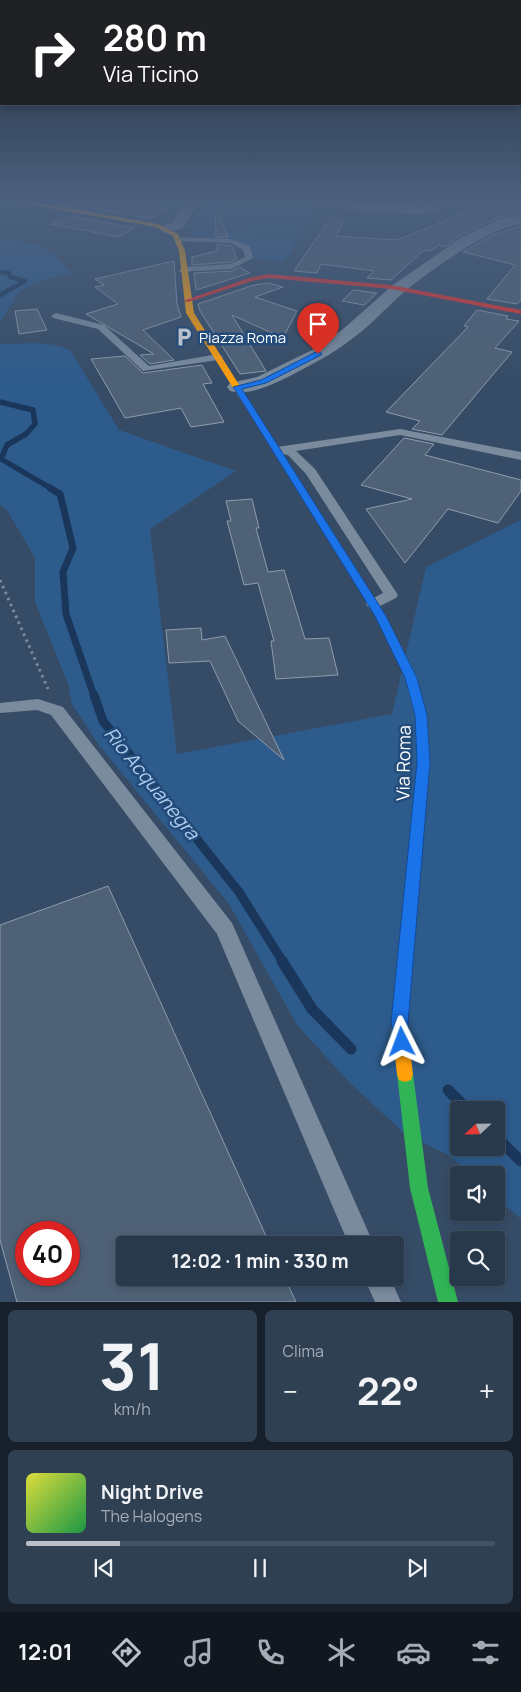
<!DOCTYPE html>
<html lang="it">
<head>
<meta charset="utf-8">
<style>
	:root { --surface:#28394c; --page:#304053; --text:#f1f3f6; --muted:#a5acb5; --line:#445364; --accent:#b9c0c9 }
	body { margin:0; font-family:Manrope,sans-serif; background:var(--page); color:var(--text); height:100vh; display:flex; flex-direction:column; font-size:19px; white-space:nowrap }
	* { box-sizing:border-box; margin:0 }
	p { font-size:16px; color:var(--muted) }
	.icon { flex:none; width:28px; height:28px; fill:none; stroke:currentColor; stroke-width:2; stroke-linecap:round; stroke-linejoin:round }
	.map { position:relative; height:1302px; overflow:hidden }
	.details { display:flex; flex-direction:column; gap:8px; padding:8px; background:#161f2a; flex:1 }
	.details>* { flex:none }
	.guide { position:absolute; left:0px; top:0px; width:521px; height:105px; box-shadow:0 2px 8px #0003,0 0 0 1px var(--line); background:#202124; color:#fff; overflow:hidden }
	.needle { width:32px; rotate:248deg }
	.tools { position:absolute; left:450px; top:1101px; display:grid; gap:10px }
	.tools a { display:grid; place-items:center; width:55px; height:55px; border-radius:5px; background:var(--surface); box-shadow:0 2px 8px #0003,0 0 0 1px var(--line); font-size:25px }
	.speed { position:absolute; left:15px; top:1221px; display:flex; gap:10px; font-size:25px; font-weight:700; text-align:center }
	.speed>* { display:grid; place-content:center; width:65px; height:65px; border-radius:50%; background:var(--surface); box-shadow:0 2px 8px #0003,0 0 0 1px var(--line); line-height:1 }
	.speed .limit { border:8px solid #d22; background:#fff; color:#111 }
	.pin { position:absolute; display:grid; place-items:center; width:42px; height:42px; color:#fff; margin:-51px -21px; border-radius:50% 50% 50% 0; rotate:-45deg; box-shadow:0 0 5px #0007 }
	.pin .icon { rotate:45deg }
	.me { position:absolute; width:55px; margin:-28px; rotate:357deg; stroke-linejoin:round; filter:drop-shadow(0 0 4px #0008) }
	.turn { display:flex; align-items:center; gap:18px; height:105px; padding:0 20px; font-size:22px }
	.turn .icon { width:65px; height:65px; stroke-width:2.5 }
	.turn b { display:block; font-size:35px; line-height:42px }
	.big { font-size:38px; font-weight:700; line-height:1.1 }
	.details .card { flex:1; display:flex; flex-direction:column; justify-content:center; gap:8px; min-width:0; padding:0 18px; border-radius:8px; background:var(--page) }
	.details .dial { align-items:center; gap:0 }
	.dial b { font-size:65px; line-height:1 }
	.song { display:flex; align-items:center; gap:15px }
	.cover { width:60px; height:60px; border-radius:8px; background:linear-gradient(135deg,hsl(60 70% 55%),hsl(140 70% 35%)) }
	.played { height:5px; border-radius:2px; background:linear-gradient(90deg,var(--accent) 20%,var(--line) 20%) }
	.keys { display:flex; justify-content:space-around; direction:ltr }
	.heat { display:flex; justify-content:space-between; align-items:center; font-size:28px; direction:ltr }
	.details .tiles { flex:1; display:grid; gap:8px; grid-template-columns:1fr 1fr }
	.card:last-child { grid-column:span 2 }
	.trip { position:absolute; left:116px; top:1236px; width:288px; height:50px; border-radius:5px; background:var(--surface); box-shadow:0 2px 8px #0003,0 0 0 1px var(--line); font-weight:700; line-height:50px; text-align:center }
	.menu { display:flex; height:80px; justify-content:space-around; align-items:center; background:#10171e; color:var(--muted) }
	.menu .icon { width:35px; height:35px }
	.menu .active { color:var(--accent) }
	.menu b { font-size:22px; color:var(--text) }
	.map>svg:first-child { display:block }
</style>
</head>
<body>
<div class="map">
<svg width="521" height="1302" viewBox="0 0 521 1302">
	<rect width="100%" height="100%" fill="#364c66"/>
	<path fill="#2d5b8c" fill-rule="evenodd" d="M208 201 316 206 300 235 187 227Z
		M190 229 299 237 284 262 254 258 251 249 235 240 195 238Z
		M0 238C36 242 47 244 71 273 52 278 31 282 15 295V299L0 322Z
		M0 344C22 344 50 340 70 350L119 430 236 471 150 529 177 754 392 714 426 567 521 520V1219L496 1197V1175H472L450 1156 404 1133 349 1082 297 1025 229 904 99 745 72 704 68 684 35 602V558L7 510 0 505ZM459 1110H496V1148H459Z"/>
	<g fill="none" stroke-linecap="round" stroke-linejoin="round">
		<path stroke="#1a375b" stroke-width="4.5" d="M0 272 9 273 10 277 25 281 0 295"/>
		<path stroke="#1a375b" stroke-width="5.5" d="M0 402 33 410 35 424 26 434 7 445 1 459 52 489"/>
		<path stroke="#1a375b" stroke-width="7" d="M50 488 60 494 73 548 63 572 66 614 94 696"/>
		<path stroke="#1a375b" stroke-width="9" d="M94 695 103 721 239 892 283 962"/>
		<path stroke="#1a375b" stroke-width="11" d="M282 961 312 1009 351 1049
			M448 1090 468 1110
			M496 1137 521 1161"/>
	</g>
	<path fill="#4f6176" stroke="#8e9cac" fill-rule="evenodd" d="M107 201H129L169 209 151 219 90 208Z
		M476 208 521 210V214L499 217 461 235 445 247 439 245 431 251 424 250 391 280 367 278 374 271 321 264 317 273 294 271 332 216 343 222 336 236 397 240Z
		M215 212H218L228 237H216Z
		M70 216 134 228 119 237 51 224Z
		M521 226V300L517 304 487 299 515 265 463 252 493 235Z
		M217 244 232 246 237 259 230 262 192 265V257L217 251Z
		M174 261 177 304 181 317 143 330 174 360 150 364 140 355 154 354 86 314 118 304 95 287 104 285 95 279Z
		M240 267 250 273 196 290 194 273 232 271Z
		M268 283 283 287 255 297 297 311 283 338 232 315 266 371 240 374 200 311 198 304 254 285Z
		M353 290 377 293 364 305 342 301Z
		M37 309 47 330 19 334 15 311Z
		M477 310 508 316 506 319 519 321 495 348 512 352 442 435 412 429 420 421 386 412 468 327 464 326Z
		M125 356 143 373 202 365 212 383 203 384 224 422 191 427 181 408 125 418 91 359Z
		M404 438 434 444 425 455 521 480V491L498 523 448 509 405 563 366 509 412 499 361 485Z
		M252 499 259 528H256L268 572 284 570 305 639 329 638 338 675 276 679 271 641H274L258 583 244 585 227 521H231L226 501Z
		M201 628 202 640 225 636 284 760 238 721 210 661 169 663 166 630Z
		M108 886 270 1245H125V1278H285L296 1302H17L0 1240V925ZM26 1232H69V1275H26Z"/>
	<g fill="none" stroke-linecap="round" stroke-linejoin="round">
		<path stroke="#7a8b9d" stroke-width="3" stroke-dasharray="2.5 4" stroke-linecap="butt" d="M0 580 48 689"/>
		<path fill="#7a8b9d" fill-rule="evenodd" d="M176 237 233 239 250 247 253 258 232 269 180 272 179 270 183 267 230 264 245 257 243 250 231 243 179 241 175 239Z
			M56 313 104 325 149 366 218 354 223 357 218 360 143 371 98 329 53 318 51 316Z
			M400 429 521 452V460L400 435 296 451 315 469 398 595 396 598 378 607H368L366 604 368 601 383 593 306 474 288 455 276 453 271 450 277 447Z
			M38 699 63 707 232 923 374 1245H349L217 934 51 715 37 710 0 713V703Z
			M364 1278H390L401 1302H375Z"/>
		<path fill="#7a8b9d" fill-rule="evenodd" d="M75 201H96L94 204 64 212 57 208 59 205Z
			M186 201H200L183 228 167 233 162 232 160 229 162 226 173 222Z
			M283 201H343L420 206 431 204 433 201H521V208L444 205 440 211 420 214 290 205Z
			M521 216V224C487 229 431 270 404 292 387 307 371 325 353 338 333 354 311 365 288 377 271 385 249 396 230 391L227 387 230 383 257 377 312 350 342 330 393 285 462 237 500 219Z"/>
		<path fill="#30b455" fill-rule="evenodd" d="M405 1066 411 1068 413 1074 428 1188 458 1302H438L410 1188 397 1074 399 1068Z"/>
		<path fill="#ff9f0a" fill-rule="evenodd" d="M19 201H28L158 224 178 234 185 251 194 313 248 399 247 401 240 399 186 313 179 251 173 236 156 227 21 203Z
			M414 686 420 690 427 715 430 762 407 1023 413 1074 411 1080 405 1082 399 1080 397 1074 391 1023 418 762 415 715 408 690Z"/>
		<path fill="#e5322d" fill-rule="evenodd" d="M268 274 391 285 521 310V314L391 289 268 278 252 281 188 302 183 301 249 278Z
			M241 397 248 399 386 616 417 678 420 690 418 693H410L405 678 376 616 240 399Z"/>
	</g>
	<linearGradient id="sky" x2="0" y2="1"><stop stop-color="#1e2a38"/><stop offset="0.52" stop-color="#4c617f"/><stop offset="1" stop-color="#4c617f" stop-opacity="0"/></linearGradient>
	<rect width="521" height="383" fill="url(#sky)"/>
	<path fill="#1a73e8" stroke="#114b97" d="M318 351 322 354 321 355 266 383 242 389 386 616 417 678 427 715 430 762 408 1023 410 1042 407 1047 402 1049 396 1047 391 1023 417 762 415 715 405 678 375 616 233 387 261 380Z"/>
	<defs>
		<symbol id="parking-bare" viewBox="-9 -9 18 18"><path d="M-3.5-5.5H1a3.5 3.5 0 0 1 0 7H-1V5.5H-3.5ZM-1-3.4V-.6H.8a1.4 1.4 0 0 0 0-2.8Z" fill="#b9c0c9" stroke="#224b7a" stroke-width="2.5" paint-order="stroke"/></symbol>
	</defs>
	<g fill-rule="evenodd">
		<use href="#parking-bare" x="170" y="323" width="28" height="28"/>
	</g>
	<g text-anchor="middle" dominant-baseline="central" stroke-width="5" stroke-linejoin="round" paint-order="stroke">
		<g font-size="15" fill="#fff" stroke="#224b7a" text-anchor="start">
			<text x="199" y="337">Piazza Roma</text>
		</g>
		<g font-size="18" fill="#fff" stroke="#224b7a">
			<text transform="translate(403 763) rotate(-89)">Via Roma</text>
		</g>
		<g font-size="19" font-style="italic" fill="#afcded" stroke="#224b7a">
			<text transform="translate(152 783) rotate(51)">Rio Acquanegra</text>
		</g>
	</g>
</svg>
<div class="tools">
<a><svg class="needle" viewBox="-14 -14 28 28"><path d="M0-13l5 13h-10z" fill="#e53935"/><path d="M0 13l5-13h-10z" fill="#a5acb5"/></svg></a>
<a><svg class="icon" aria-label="sound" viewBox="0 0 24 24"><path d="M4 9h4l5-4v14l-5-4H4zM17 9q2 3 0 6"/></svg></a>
<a><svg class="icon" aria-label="search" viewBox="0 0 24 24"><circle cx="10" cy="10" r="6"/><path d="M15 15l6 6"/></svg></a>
</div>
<div class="speed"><div class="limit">40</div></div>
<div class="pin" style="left:318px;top:354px;background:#d93025"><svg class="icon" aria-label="arrive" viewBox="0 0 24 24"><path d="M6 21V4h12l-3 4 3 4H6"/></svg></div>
<svg class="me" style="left:402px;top:1042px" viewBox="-20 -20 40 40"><path d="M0-17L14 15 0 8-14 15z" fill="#1a73e8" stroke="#fff" stroke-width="4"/></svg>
<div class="trip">12:02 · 1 min · 330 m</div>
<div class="guide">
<div class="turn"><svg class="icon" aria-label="right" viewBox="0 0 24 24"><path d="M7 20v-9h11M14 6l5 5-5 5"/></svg><div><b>280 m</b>Via Ticino</div></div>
</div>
</div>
<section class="details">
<div class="tiles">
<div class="card dial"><b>31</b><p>km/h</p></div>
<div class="card"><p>Clima</p>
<div class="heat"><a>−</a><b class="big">22°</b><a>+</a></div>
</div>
<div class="card">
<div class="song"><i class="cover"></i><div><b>Night Drive</b><p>The Halogens</p></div></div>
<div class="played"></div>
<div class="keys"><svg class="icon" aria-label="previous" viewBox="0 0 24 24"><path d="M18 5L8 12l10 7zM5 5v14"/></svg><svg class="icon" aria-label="pause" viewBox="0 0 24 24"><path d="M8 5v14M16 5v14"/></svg><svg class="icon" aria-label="next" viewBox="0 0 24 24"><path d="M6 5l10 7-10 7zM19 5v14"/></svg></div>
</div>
</div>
</section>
<nav class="menu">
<b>12:01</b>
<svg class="icon active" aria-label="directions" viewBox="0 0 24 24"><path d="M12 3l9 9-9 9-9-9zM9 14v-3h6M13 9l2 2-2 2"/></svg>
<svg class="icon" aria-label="music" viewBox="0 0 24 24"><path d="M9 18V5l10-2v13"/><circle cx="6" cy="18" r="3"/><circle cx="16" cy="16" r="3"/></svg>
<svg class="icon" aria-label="phone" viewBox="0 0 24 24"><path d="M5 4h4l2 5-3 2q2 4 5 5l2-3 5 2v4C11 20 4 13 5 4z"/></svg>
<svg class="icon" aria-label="climate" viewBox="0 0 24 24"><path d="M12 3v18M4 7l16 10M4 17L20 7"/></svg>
<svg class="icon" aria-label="car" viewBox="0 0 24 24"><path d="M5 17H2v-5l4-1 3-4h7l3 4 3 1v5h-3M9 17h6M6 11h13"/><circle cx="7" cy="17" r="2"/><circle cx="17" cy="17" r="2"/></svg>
<svg class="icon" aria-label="filters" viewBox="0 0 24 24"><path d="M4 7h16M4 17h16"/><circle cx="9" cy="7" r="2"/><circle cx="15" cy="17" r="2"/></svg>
</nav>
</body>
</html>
